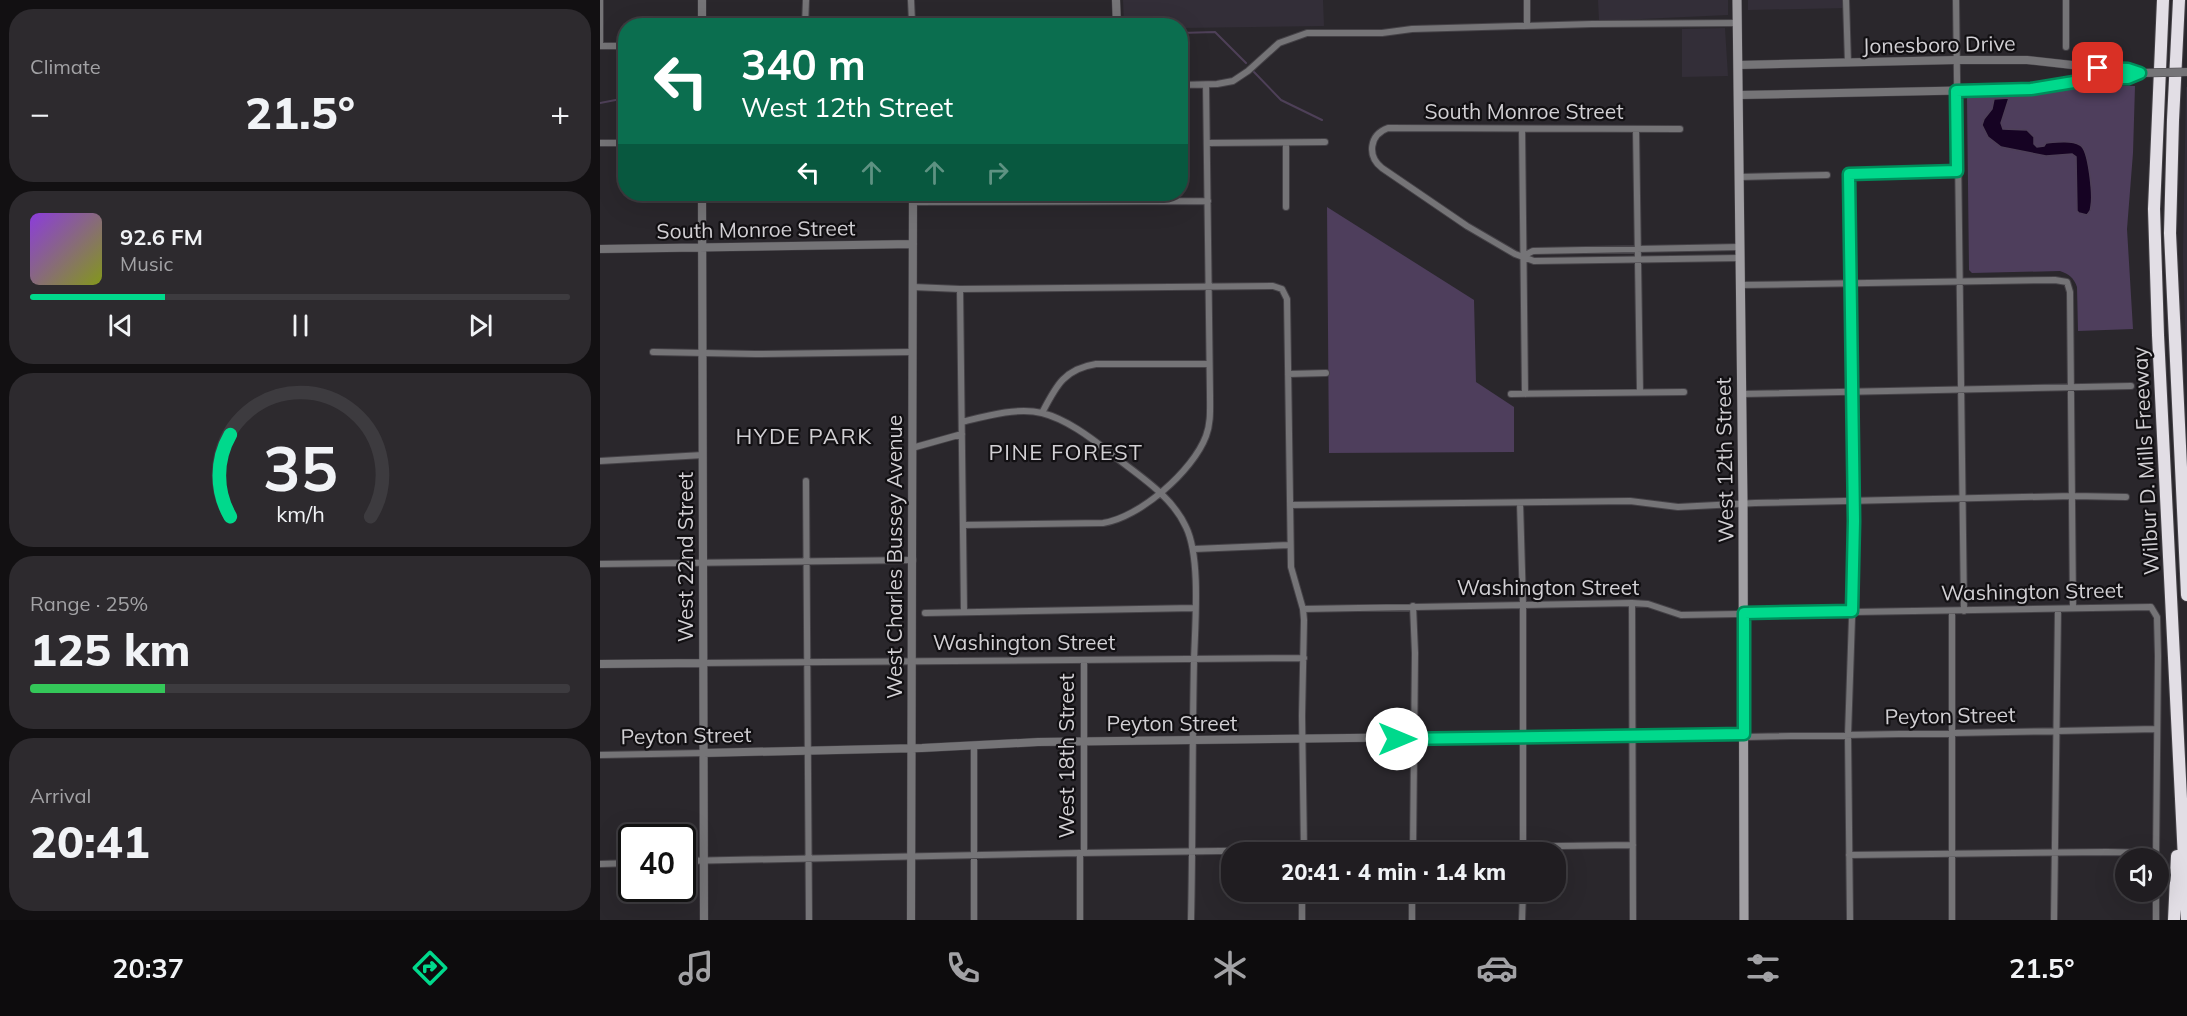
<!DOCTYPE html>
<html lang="en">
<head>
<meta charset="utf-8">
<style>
	:root { --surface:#201d21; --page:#2d2a2e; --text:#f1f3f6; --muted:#a2a2a5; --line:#3d3b3f; --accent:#00d98c }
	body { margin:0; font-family:Mulish,sans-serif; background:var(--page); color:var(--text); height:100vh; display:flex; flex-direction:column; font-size:22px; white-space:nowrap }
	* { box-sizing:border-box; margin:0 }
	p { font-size:20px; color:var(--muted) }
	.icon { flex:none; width:33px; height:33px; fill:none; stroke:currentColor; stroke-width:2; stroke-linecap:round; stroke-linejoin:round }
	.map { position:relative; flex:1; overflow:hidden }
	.drawer { display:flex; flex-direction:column; gap:9px; padding:9px; background:#121012; width:600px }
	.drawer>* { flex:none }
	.guide { position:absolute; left:18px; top:18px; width:570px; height:183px; border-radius:24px; box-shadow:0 6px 24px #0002,0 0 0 2px var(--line); background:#0b6e4f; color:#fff; overflow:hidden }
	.controls { position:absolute; left:1515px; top:848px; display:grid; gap:12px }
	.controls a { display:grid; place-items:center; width:54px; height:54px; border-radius:50%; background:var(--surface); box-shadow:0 6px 24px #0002,0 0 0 2px var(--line); font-size:30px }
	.speed { position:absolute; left:18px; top:824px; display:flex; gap:12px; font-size:30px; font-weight:700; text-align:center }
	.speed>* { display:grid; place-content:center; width:78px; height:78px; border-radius:50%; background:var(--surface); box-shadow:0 6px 24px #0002,0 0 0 2px var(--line); line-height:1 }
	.speed .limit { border:3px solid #111; border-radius:9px; background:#fff; color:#111 }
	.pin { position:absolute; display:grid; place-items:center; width:51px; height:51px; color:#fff; margin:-26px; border-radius:12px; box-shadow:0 3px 9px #0006 }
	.me { position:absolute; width:66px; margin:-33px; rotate:90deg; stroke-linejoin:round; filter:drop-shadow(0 0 4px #0008) }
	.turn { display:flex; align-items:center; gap:21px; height:126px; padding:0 24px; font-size:27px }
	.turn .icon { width:78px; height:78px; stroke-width:2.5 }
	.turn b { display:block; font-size:42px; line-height:51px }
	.lanes { display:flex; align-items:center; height:57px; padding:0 24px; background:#0003; justify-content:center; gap:30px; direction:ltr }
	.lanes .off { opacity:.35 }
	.big { font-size:45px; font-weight:800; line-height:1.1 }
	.drawer .tile { flex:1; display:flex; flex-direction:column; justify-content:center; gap:9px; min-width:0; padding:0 21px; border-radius:24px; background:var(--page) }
	.drawer .dial { align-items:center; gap:0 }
	.dial svg { height:156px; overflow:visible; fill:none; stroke:var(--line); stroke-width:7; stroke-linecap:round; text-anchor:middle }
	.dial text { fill:var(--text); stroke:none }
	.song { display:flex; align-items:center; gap:18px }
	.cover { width:72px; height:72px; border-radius:9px; background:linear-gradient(135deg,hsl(270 70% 55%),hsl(70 70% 35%)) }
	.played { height:6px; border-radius:3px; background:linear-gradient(90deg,var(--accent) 25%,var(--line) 25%) }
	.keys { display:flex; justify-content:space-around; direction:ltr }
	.heat { display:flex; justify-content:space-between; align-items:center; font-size:33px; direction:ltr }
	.charge { height:9px; border-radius:4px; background:linear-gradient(90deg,#34c759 25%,var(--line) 0) }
	.trip { position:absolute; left:621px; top:842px; width:345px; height:60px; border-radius:24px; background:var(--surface); box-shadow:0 6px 24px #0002,0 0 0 2px var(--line); font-weight:800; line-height:60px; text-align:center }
	.menu { display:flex; height:96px; justify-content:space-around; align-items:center; background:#0d0c0d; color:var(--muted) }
	.menu .icon { width:42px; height:42px }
	.menu .current { color:var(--accent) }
	.menu b { font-size:27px; color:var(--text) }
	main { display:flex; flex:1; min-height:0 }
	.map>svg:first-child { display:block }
</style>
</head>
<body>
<main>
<section class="drawer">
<div class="tile"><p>Climate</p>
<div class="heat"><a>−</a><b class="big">21.5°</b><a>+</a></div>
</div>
<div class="tile">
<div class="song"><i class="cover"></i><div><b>92.6 FM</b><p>Music</p></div></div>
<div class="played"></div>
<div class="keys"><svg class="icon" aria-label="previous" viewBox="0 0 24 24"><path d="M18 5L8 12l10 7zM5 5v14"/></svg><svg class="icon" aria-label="pause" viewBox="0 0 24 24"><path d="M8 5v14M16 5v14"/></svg><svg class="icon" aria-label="next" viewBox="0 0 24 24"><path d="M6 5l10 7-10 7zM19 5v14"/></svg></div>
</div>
<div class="tile dial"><svg viewBox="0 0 100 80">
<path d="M14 69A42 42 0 1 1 86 69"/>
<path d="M14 69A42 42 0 0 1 14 27" stroke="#00d98c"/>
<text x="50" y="56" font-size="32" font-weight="700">35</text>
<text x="50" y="72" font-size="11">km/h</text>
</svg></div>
<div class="tile"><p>Range · 25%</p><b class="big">125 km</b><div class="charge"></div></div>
<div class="tile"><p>Arrival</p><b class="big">20:41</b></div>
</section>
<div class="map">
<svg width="1587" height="920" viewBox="0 0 1587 920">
	<rect width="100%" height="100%" fill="#2a272c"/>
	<path fill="#332e38" d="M523 0H723L724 26 581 28 580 26 524 25Z
		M998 0H1128V15L999 21Z
		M1148 0H1246L1247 8 1148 10Z
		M1125 28 1128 76 1082 77V29Z
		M1586 87H1587V395L1583 255Z"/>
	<path fill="#4e3e5c" d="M1491 85 1535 86 1533 153 1527 229 1533 329 1478 331 1477 287C1474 278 1469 274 1460 271L1372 273 1369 270 1367 97 1373 95 1454 92Z
		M727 207 874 300 876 382 914 407V452L729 453Z"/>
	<path fill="#160323" stroke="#4e4058" stroke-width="1.5" d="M1409 98 1401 123 1403 129 1427 130 1434 137V144L1437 147 1444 146 1446 143C1456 142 1471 140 1480 145 1489 149 1493 196 1491 206 1491 211 1490 211 1487 215L1479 213 1477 211 1476 157 1472 154 1446 156 1401 147 1388 137 1382 125 1384 119 1392 109 1394 99Z"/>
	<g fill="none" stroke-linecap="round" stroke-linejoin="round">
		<path stroke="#4e4058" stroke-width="2" d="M580 33 615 32 646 63
			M654 72 681 100 722 120
			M0 103 26 98"/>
		<defs>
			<path id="minor" d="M0 0V46H26
				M311 0 312 22
				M927 0V26
				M1246 0 1248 63
				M1356 0 1364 611
				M1466 0V47
				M205 26 206 0
				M580 85 617 84 633 81 648 71 679 43 707 33H782L812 29 992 24 1137 23
				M922 129 925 394
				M1080 129 788 128C769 135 767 156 782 168L867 226 915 254 934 261 1140 258
				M1036 130 1040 392
				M0 143H26
				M608 143 725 142
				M686 143V207
				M1139 177 1227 175
				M313 202 608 201
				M923 256 933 251 1140 247
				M1141 285 1455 280 1467 282 1470 292 1473 608
				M313 287 360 289 673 286 682 289 687 299 691 567 703 609 704 620 702 716 704 851
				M360 289 364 612
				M53 352 155 354 311 352
				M688 374 726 373
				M911 394 1084 392
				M1142 394 1531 386
				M442 413C456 386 464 369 496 364H609
				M362 422C386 416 417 407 442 413 466 419 490 437 509 452 536 474 571 494 586 527 601 558 595 625 594 661 592 748 593 834 591 920
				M312 448 362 434
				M0 461 103 455
				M206 481 209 920
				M920 503 923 604V852
				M690 505 1030 501 1078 507 1155 503 1473 496 1526 497
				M363 525 503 523C539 518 593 471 606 436 611 423 610 409 610 395L606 85
				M594 549 690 545
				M0 564 313 560
				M1032 603 1033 920
				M703 609 1032 603 1048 604 1081 615 1551 607 1557 617 1558 656 1556 858
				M1352 611V920
				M325 613 595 608
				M103 663 704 658
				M1144 737 1557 729
				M0 755 103 753
				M813 851 815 653 813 606
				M480 853V920
				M484 853V660
				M1249 855 1507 852 1556 853
				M82 861 480 853 1033 845
				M0 864 32 863
				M374 920V745
				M702 920V891
				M812 920V891
				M922 920 923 891
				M1250 920 1248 735 1254 559 1249 174 1357 171
				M1454 920 1458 609
				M1556 920V891"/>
			<path id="tertiary" d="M516 0 517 26
				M102 26V0
				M1138 65 1356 60H1427L1499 68 1528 69 1540 73
				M1139 95 1431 89 1498 79 1528 78 1540 73
				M102 194 104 920
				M0 249 313 244
				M0 664 103 663
				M103 753 322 748 438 742 1144 733
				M311 920 313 194"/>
			<path id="secondary" d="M1137 0 1143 504 1144 920"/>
			<path id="motorway" d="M1563 0 1554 209 1558 335 1587 920
				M1579 0 1573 120 1570 233 1587 595
				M1574 920 1577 856"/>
		</defs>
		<use href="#minor" stroke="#454247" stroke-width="8"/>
		<use href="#tertiary" stroke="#454247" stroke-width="9"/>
		<use href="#secondary" stroke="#454247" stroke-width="10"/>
		<use href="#motorway" stroke="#454247" stroke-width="14"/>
		<use href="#minor" stroke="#757477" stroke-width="6"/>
		<use href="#tertiary" stroke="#757477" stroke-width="8"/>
		<use href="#secondary" stroke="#a19fa3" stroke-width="9"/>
		<use href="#motorway" stroke="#e2dee5" stroke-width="12"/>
		<defs>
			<path id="tertiary-bridge" d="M1540 73 1587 72"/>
		</defs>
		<use href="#tertiary-bridge" stroke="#454247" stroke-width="9" stroke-linecap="butt"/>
		<use href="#tertiary-bridge" stroke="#757477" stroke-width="8"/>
	</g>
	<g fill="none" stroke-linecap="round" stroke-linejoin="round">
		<defs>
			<path id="route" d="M797 739 1144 734V613L1252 611 1254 521 1249 174 1357 171 1356 91 1431 89 1498 78H1528L1540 73 1528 69 1498 68"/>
		</defs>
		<use href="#route" stroke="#008d5b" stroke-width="15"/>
		<use href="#route" stroke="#00d98c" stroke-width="10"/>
	</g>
	<g text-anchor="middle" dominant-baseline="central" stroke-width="4.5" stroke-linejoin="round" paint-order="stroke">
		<g font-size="21" fill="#d2d0d4" stroke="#121013">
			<text transform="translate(1339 44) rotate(-1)">Jonesboro Drive</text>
			<text x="924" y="111">South Monroe Street</text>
			<text transform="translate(156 229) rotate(-1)">South Monroe Street</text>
			<text transform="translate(1124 460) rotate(-91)">West 12th Street</text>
			<text transform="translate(1545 461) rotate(-93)">Wilbur D. Mills Freeway</text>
			<text transform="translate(85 557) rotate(-90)">West 22nd Street</text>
			<text transform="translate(294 557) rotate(-90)">West Charles Bussey Avenue</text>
			<text x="948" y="587">Washington Street</text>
			<text transform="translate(1432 591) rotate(-1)">Washington Street</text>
			<text x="424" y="642">Washington Street</text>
			<text transform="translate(1350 715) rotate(-1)">Peyton Street</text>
			<text x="572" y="723">Peyton Street</text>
			<text transform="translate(86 735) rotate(-1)">Peyton Street</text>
			<text transform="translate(466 756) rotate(-90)">West 18th Street</text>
		</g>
		<g font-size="22" letter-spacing="1.5" fill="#d2d0d4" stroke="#121013">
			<text x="204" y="436">HYDE PARK</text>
			<text x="466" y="452">PINE FOREST</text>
		</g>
	</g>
</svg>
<div class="controls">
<a><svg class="icon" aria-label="sound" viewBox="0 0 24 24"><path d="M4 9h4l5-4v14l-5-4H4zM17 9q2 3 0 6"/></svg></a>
</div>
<div class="speed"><div class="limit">40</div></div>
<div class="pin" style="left:1498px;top:68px;background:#d93025"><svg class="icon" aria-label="arrive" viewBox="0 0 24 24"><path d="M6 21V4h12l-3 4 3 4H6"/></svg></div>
<svg class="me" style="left:797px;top:739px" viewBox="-20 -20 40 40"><circle r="19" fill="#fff"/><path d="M0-13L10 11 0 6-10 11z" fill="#00d98c"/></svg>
<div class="trip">20:41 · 4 min · 1.4 km</div>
<div class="guide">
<div class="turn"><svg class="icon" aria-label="left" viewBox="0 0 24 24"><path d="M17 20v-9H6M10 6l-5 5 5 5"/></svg><div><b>340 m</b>West 12th Street</div></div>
<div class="lanes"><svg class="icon" aria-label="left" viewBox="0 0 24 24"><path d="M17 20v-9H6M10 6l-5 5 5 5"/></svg><svg class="icon off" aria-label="ahead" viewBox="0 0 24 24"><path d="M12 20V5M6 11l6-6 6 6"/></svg><svg class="icon off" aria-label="ahead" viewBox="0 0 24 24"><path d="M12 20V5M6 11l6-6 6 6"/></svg><svg class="icon off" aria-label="right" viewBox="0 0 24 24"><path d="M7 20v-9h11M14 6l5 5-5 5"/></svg></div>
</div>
</div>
</main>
<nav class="menu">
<b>20:37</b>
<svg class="icon current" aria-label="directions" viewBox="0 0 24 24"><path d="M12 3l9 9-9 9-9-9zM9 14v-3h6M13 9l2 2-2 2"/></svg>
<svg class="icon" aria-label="music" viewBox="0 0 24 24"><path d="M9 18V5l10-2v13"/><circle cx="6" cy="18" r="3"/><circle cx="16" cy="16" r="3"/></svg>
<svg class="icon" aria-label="phone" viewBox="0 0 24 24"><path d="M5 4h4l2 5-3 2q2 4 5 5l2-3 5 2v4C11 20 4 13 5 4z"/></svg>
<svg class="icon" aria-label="climate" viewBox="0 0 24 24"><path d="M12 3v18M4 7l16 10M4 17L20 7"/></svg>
<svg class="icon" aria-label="car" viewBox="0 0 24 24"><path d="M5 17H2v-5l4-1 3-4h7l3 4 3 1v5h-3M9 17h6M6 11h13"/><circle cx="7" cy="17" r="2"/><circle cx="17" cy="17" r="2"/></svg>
<svg class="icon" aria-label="filters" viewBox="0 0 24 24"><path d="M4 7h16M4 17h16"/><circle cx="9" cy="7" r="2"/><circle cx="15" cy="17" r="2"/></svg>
<b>21.5°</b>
</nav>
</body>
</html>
